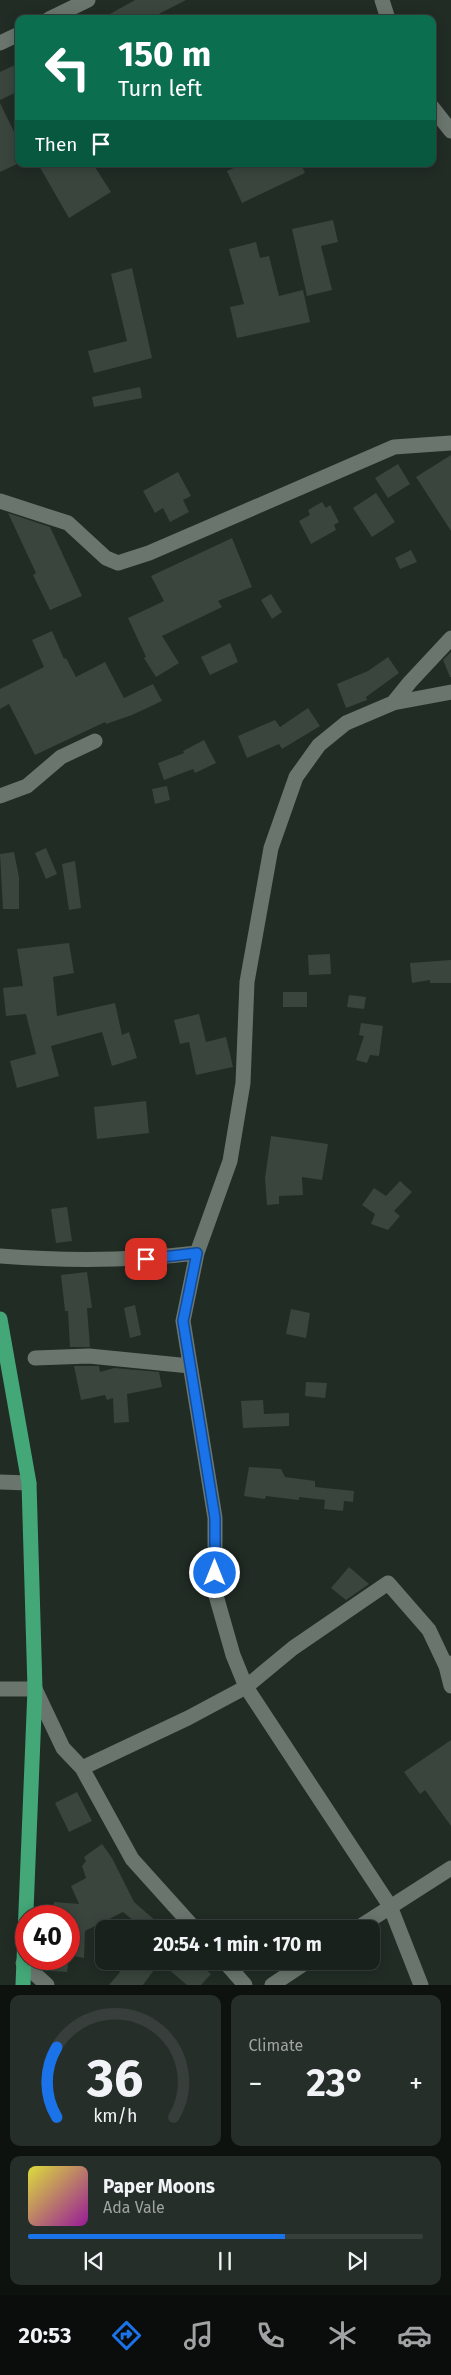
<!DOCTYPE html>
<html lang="en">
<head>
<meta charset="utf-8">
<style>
	:root { --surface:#19211c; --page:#262e29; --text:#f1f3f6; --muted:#9fa3a3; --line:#373e3b; --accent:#1a73e8 }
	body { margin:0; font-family:"Fira Sans",sans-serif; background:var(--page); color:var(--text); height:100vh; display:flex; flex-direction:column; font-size:19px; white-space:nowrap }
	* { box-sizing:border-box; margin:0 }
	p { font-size:16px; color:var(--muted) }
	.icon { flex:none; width:28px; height:28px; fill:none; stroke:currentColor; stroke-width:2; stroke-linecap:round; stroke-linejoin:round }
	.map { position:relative; height:1985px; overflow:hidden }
	.side { display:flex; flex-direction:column; gap:10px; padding:10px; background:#0e120f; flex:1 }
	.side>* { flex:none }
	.top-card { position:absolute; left:15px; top:15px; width:421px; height:152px; border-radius:10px; box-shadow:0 2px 12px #0003,0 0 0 1px var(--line); background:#0b6e4f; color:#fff; overflow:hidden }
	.speed { position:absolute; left:15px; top:1905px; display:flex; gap:10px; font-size:25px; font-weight:700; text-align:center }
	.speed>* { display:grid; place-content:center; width:65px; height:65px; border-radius:50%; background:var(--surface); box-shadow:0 2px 12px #0003,0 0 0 1px var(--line); line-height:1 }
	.speed .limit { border:8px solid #d22; background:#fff; color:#111 }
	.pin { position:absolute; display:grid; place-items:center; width:42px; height:42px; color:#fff; margin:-21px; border-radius:10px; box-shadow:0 2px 8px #0006 }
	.me { position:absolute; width:55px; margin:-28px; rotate:0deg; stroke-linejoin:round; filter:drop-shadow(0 0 4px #0008) }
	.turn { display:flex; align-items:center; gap:18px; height:105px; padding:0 20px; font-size:22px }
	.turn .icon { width:65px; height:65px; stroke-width:2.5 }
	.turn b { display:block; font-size:35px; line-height:42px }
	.then { display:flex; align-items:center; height:48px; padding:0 20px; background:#0003; gap:10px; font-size:19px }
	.big { font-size:38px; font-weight:700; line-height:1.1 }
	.side .widget { flex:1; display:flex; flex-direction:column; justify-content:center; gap:8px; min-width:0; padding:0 18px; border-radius:10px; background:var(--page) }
	.side .dial { align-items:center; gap:0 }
	.dial svg { height:130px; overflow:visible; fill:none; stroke:var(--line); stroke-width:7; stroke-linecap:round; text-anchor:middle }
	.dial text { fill:var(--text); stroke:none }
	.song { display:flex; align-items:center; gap:15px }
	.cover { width:60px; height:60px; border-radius:8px; background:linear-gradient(135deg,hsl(60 70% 55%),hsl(300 70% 35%)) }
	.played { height:5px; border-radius:2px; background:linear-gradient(90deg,var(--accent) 65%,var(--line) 65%) }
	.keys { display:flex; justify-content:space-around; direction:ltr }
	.heat { display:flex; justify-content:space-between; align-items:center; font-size:28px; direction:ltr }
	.side .tiles { flex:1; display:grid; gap:10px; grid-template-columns:1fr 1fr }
	.widget:last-child { grid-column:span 2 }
	.trip { position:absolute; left:95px; top:1920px; width:285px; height:50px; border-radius:10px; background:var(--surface); box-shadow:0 2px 12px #0003,0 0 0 1px var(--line); font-weight:700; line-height:50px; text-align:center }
	.tab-bar { display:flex; height:80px; justify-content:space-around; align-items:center; background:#0a0d0b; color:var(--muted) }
	.tab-bar .icon { width:35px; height:35px }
	.tab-bar .selected { color:var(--accent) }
	.tab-bar b { font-size:22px; color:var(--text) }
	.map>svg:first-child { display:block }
</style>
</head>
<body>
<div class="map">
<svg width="451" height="1985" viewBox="0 0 451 1985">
	<rect width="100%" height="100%" fill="#212c25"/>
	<path fill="#39453d" d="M135 0H186L149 19H101Z
		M19 63V91L0 100V72Z
		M0 103 19 142V163L0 172Z
		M38 164H93L111 192 69 218Z
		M242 164H301L305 173 242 203 227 171Z
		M333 220 338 242 321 246 332 290 307 296 292 229Z
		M256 242 260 258 269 256 279 296 303 290 310 322 237 338 230 307 244 304 229 249Z
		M132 268 152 358 94 373 88 351 127 341 111 274Z
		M140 387 142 398 94 407 92 397Z
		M451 455V531L416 477Z
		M398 464 410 484 388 498 375 478Z
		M178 472 191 496 183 500 189 512 170 522 163 508 155 513 143 491Z
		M376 493 395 522 372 537 353 508Z
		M322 502 326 508 330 505 339 522 334 525 336 530 311 544 299 521 310 515 308 510Z
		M8 513 50 527 82 596 50 610 33 575 36 573Z
		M232 538 252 587 218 601 222 607 162 636 179 663 156 677 144 658 146 657 128 618 164 601 151 576Z
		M411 550 417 562 400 569 395 558Z
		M271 594 282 612 272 619 261 600Z
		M52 631 64 659 66 658 76 677 105 662 124 698 153 684 162 701 132 715 106 724 105 722 35 755 9 704 0 709V689L44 667 32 640Z
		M230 643 238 662 210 675 201 657Z
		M451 652V677H450L443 660Z
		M388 657 399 673 366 697 367 700 346 708 337 684 368 671Z
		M308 708 320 726 282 749 279 744 247 758 238 736 275 720 280 727Z
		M204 740 216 763 195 773 193 769 164 780 158 763 184 753 183 751Z
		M167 786 170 800 155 804 152 789Z
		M46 848 57 874 46 879 35 853Z
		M14 852 19 877V909H3L0 854Z
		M75 861 81 908 69 910 62 864Z
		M69 943 74 973 53 977 57 1016 115 1003 122 1035 129 1032 137 1058 112 1066 102 1032 51 1046 59 1076 17 1088 10 1061 36 1054 26 1014 6 1016 3 988 23 986 17 949Z
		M330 954 331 974 309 975 308 955Z
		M451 960V983H430V980L412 983 410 963Z
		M283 992H307V1007H283Z
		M349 995 366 997 364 1009 347 1007Z
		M199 1014 206 1042 226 1037 233 1067 196 1075 189 1042 180 1044 174 1020Z
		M361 1023 383 1026 379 1056 370 1055 367 1063 356 1060 364 1036 359 1035Z
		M146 1101 149 1133 97 1139 94 1107Z
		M271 1136 328 1144 322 1180 302 1177 303 1195 279 1196V1204L267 1205 265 1178Z
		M400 1181 412 1192 394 1211 400 1216 388 1230 371 1224 375 1214 362 1205 374 1188 386 1196Z
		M67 1207 72 1241 56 1243 51 1209Z
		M87 1272 92 1308H87L90 1347H70L68 1311H65L61 1275Z
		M135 1305 141 1335 130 1338 124 1308Z
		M291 1309 310 1313 306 1338 286 1334Z
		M74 1366H99L100 1372 114 1368 159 1372 162 1387 127 1394 129 1422 114 1423 113 1398 107 1400 105 1395 81 1400Z
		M306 1382 327 1383 325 1398 305 1396Z
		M263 1400 264 1414 289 1413V1426L243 1428 241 1401Z
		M249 1467 281 1469 285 1477 315 1481V1487L354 1491 353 1502 344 1501 343 1511 324 1509 325 1500 299 1497V1500L266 1496 265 1499 244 1496Z
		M349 1567 369 1584 346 1600 331 1588Z
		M451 1740V1826L425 1790 420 1794 404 1772Z
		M77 1792 92 1821 69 1832 55 1803Z
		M102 1844 112 1858 134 1902 157 1922 151 1929H144L123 1912 85 1931 84 1958 69 1955V1916H53L54 1902 79 1904 71 1886 86 1878 82 1866 86 1861 84 1857Z
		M50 1959H69L67 1972 50 1971Z
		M125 1961H196L211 1974 201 1985H187L160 1962 143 1985H109L120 1972 118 1970Z"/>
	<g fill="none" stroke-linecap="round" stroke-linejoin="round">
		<path stroke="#69756d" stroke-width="15" d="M382 0 388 19
			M49 19 88 0
			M0 43 19 34
			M432 107 451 131
			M0 501 68 523 106 558 118 563 149 553 394 447 451 443
			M393 703 410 682 451 638
			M0 796 27 786 61 757 95 741
			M0 1256C66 1261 131 1261 197 1253
			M35 1358 89 1356 190 1366
			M0 1482 29 1483
			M446 1666 451 1686
			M0 1689H35L63 1748 82 1768 132 1859 195 1929
			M82 1768 188 1718 246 1687 293 1648 388 1583 429 1630 446 1666 451 1663
			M356 1929 451 1868
			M224 1961 245 1985
			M23 1963 47 1985
			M272 1985 308 1961
			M421 1985 390 1906 246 1687 233 1655 215 1592V1518L183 1321 197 1253 230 1161 243 1083 247 982 271 848 296 777 319 745 346 723 393 703 451 692"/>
		<path stroke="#43a777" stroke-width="15" d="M0 1319 29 1483 35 1689 23 1985"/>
	</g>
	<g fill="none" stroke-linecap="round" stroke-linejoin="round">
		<defs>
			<path id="route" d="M146 1259 197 1253 183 1321 215 1518V1573"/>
		</defs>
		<use href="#route" stroke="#114b97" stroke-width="12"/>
		<use href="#route" stroke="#1a73e8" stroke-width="9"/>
	</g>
</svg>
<div class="speed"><div class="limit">40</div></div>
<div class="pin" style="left:146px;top:1259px;background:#d93025"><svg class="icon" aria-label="arrive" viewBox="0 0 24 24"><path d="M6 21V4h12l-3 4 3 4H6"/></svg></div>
<svg class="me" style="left:215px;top:1573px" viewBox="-20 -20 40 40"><circle r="17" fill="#1a73e8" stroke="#fff" stroke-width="3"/><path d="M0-11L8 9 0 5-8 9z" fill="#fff"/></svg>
<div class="trip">20:54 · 1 min · 170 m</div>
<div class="top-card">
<div class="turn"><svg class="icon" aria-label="left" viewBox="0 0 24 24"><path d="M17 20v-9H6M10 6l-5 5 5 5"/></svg><div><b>150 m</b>Turn left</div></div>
<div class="then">Then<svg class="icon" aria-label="arrive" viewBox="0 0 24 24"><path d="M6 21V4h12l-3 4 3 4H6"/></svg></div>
</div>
</div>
<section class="side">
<div class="tiles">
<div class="widget dial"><svg viewBox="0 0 100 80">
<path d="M14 69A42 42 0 1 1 86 69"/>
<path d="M14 69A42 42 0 0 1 14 26" stroke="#1a73e8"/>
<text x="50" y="56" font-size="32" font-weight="700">36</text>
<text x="50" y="72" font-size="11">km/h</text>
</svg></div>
<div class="widget"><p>Climate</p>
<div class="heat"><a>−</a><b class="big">23°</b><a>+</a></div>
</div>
<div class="widget">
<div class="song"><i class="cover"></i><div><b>Paper Moons</b><p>Ada Vale</p></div></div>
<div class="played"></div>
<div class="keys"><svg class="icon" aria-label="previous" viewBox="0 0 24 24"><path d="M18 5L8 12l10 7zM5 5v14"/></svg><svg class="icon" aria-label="pause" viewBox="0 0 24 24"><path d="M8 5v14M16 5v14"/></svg><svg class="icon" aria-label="next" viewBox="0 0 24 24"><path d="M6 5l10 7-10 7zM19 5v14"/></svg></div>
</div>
</div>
</section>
<nav class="tab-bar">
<b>20:53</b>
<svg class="icon selected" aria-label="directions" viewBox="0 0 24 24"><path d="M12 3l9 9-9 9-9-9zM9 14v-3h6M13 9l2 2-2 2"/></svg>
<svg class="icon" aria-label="music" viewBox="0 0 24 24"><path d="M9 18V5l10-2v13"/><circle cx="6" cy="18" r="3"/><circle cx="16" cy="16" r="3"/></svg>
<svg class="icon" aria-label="phone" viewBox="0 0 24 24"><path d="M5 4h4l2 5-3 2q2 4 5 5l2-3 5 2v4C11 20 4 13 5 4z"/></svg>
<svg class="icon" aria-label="climate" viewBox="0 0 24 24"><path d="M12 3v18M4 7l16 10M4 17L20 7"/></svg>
<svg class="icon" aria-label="car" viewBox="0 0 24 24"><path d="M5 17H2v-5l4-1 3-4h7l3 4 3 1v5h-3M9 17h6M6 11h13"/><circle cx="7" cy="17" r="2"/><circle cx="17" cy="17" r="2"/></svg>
</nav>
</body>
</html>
